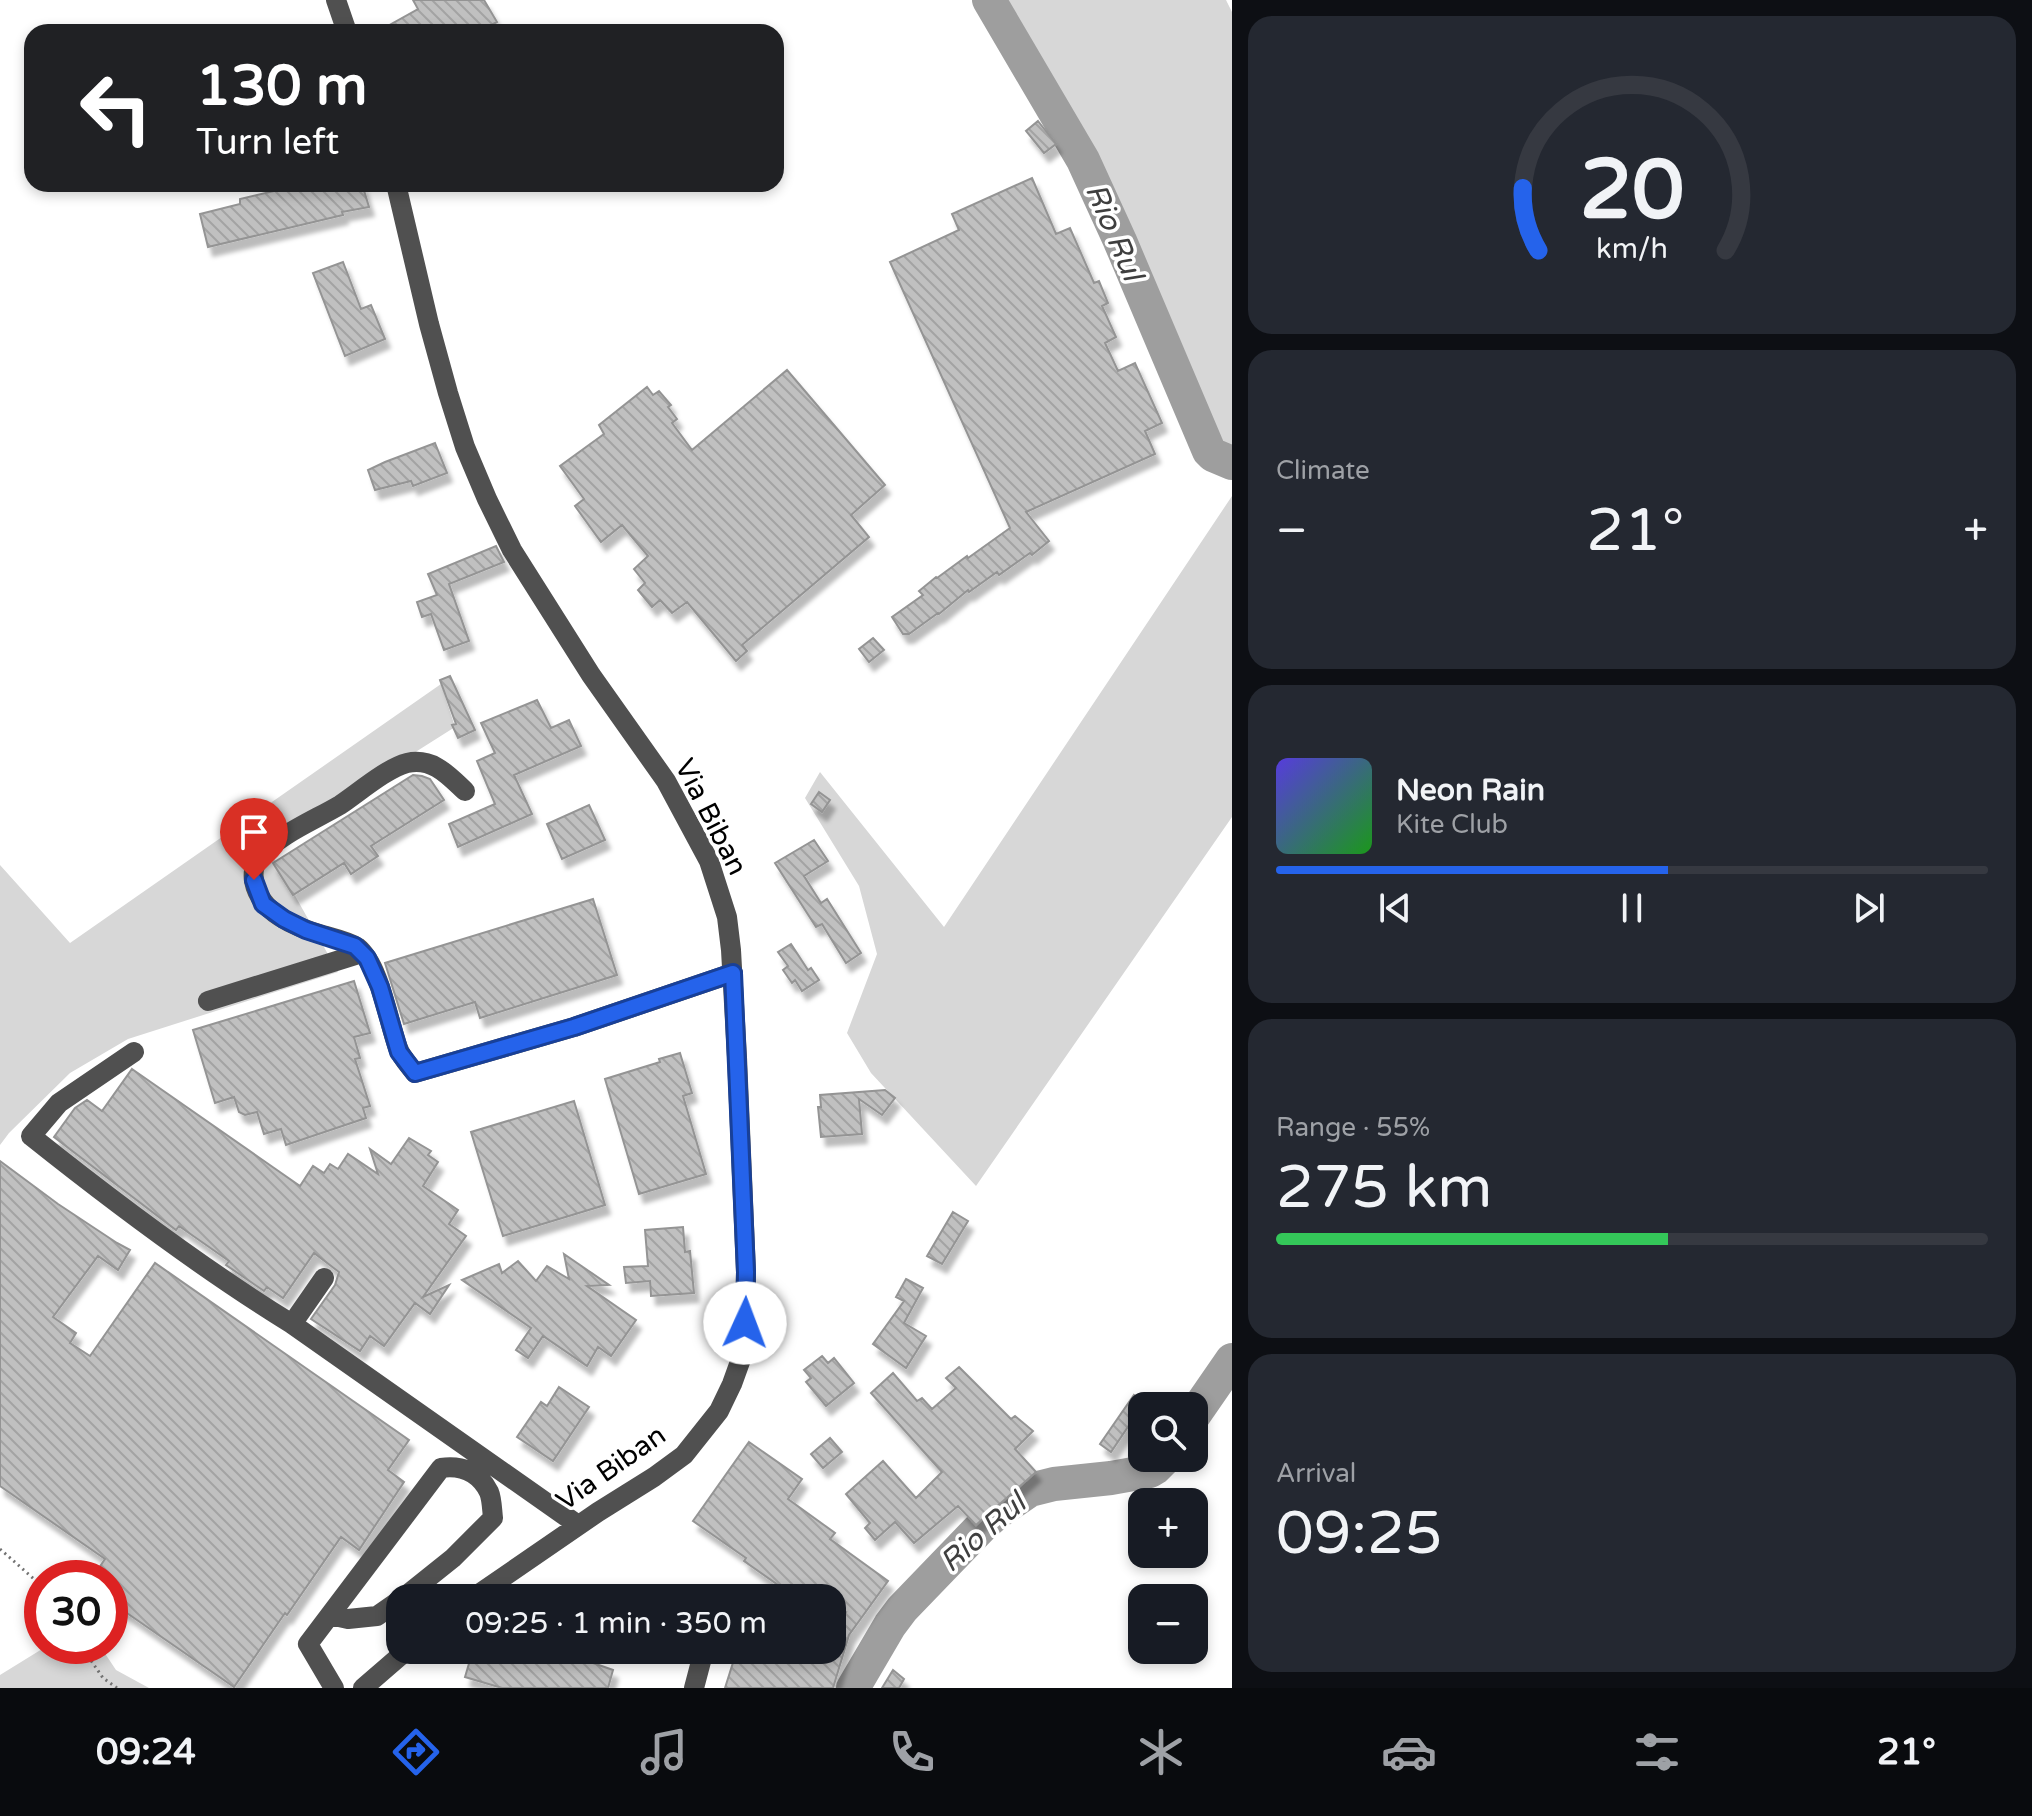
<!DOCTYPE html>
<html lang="en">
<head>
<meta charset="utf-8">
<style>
	:root { --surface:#171b24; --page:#242831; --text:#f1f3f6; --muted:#9ea1a6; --line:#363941; --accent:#2563eb }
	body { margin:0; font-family:"Varela Round",sans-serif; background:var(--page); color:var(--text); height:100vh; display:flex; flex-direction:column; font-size:30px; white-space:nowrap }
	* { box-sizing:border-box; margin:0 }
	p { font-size:26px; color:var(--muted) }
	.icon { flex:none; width:44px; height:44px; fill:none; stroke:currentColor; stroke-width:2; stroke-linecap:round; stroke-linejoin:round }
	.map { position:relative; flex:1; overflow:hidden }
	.panel { display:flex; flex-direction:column; gap:16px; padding:16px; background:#0d0f14; width:800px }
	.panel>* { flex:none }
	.banner { position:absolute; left:24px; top:24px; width:760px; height:168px; border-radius:24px; box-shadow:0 4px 12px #0003; background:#202124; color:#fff; overflow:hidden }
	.buttons { position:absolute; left:1128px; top:1392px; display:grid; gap:16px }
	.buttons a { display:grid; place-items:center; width:80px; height:80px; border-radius:16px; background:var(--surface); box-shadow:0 4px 12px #0003; font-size:40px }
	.speed { position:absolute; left:24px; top:1560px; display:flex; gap:16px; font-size:40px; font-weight:700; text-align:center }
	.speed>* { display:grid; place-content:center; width:104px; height:104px; border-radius:50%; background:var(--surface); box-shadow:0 4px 12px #0003; line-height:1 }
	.speed .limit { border:12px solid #d22; background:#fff; color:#111 }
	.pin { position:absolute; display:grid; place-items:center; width:68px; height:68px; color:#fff; margin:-82px -34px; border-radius:50% 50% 50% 0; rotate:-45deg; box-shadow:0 0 8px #0007 }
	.pin .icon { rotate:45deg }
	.me { position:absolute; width:88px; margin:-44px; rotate:2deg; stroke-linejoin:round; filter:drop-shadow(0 0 6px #0008) }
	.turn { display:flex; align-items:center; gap:28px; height:168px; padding:0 40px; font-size:36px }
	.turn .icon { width:104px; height:104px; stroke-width:2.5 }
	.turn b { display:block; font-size:56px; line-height:68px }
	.big { font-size:60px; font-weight:600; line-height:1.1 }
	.panel .widget { flex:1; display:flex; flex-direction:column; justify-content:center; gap:12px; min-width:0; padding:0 28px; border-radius:24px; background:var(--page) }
	.panel .dial { align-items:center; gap:0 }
	.dial svg { height:208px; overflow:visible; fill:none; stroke:var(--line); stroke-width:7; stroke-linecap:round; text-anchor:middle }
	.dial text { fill:var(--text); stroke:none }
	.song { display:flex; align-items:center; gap:24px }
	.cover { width:96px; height:96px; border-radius:12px; background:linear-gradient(135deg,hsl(250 70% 55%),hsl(120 70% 35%)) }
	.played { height:8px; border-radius:4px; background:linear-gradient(90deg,var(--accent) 55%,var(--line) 55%) }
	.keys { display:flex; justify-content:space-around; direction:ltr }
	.heat { display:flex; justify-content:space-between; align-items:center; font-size:44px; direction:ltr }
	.charge { height:12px; border-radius:6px; background:linear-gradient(90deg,#34c759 55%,var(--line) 0) }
	.trip { position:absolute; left:386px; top:1584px; width:460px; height:80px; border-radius:24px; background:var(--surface); box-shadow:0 4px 12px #0003; font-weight:600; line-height:80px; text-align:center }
	.tabs { display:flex; height:128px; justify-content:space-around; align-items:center; background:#090b0e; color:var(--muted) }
	.tabs .icon { width:56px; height:56px }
	.tabs .active { color:var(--accent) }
	.tabs b { font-size:36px; color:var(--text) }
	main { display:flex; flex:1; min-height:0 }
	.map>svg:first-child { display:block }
</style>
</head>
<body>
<main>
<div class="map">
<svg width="1232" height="1688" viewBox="0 0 1232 1688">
	<defs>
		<pattern id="building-back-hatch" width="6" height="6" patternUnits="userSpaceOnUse" patternTransform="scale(2)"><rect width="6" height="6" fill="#c0c0c0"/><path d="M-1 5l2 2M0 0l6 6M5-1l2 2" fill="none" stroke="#a3a3a3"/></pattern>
		<filter id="shadow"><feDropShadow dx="5" dy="9" stdDeviation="2" flood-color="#0004"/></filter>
	</defs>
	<rect width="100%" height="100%" fill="#fff"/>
	<path fill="#d7d7d7" d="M973 0H1226L1232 12V466L1195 454 1190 445 1111 253 1072 169 1040 117Z
		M1232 496V817L976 1186 871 1073 847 1033 877 954 859 886 805 798 820 772 944 927Z
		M441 684 455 727 267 846 338 972 128 1039 70 1073 9 1133 0 1145V865L70 943Z
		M47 1646H100L116 1670 149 1688H0V1675Z"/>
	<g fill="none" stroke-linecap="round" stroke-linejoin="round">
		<path stroke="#9e9e9e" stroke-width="34" d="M989 0 1083 160 1120 241 1209 451 1213 455 1232 463
			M1194 1415 1232 1360
			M853 1688 890 1625 902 1609 983 1525 998 1512 1030 1490 1054 1484 1111 1478 1150 1471 1155 1468 1165 1458"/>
	</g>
	<path fill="url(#building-back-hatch)" stroke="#949494" stroke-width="2" filter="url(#shadow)" d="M413 0H484L497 22 478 32H377L418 9Z
		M1038 121 1056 144 1044 153 1026 131Z
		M1032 178 1056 234 1070 228 1094 283 1099 281 1108 303 1102 306 1116 337 1105 343 1118 371 1135 363 1162 423 1145 431 1155 454 1026 512 1049 541 1032 555 1030 553 999 575 997 572 969 592 968 590 939 614 938 613 909 634H903L892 617 923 595 919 591 936 577 937 578 967 556 968 558 1010 528 890 262 959 230 952 214Z
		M304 184H317L319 190 352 184H362L369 207 342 212 343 215 208 247 200 214 240 204V199Z
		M343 262 361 309 371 305 385 339 345 356 313 273Z
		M787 370 885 485 851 515 869 537 742 645 747 651 736 661 687 602 672 613 660 600 652 607 638 590 645 583 634 569 648 556 622 525 601 542 575 506 584 499 560 466 604 434 599 425 647 387 653 395 659 391 671 405 668 407 677 419 672 423 692 450Z
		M435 443 447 473 413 486 411 481 375 490 368 470 385 462Z
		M496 546 504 562 449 584 469 641 444 650 431 614 422 617 417 602 437 595 428 574Z
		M873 638 884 650 869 662 859 649Z
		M450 676 475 730 458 738 452 725 456 724 440 680Z
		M537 700 551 728 569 720 581 746 514 775 532 814 458 847 449 824 495 804 477 761 495 753 481 723Z
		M413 775 422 776 430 779 444 800 371 846 378 856 351 874 344 863 293 895 273 863Z
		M819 792 830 800 822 812 811 804Z
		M589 805 605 840 562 859 547 824Z
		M814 840 828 861 804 876 821 903 827 899 861 953 846 963 822 924 816 927 775 863Z
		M593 899 617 975 480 1018 475 1002 404 1024 385 963Z
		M791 944 808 970 811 968 819 980 802 991 795 980 792 983 783 970 788 966 778 952Z
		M354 981 370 1033 354 1037 360 1058 355 1059 370 1106 363 1108 366 1118 286 1145 281 1129 264 1134 257 1112 245 1115 239 1112 234 1097 215 1103 193 1030Z
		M680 1053 692 1093 683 1096 706 1174 639 1194 605 1079 660 1062 659 1059Z
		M132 1069 300 1186 313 1166 324 1173 330 1164 338 1169 348 1154 378 1174 370 1149 391 1164 409 1138 431 1151 428 1155 438 1162 423 1186 458 1210 449 1224 466 1236 423 1297 449 1285 430 1314 415 1303 384 1346 370 1336 360 1351 311 1319 335 1285 339 1272 314 1253 283 1298 267 1287 264 1291 226 1265 229 1261 179 1226 176 1230 54 1137 75 1108 87 1100 102 1111Z
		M885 1090 895 1098 882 1115 859 1099 862 1134 821 1137 818 1107H821L820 1095Z
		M574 1101 605 1205 503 1236 471 1132Z
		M0 1161 58 1204 117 1243 130 1250 118 1270 98 1256 53 1317 76 1333 70 1343 90 1356 155 1263 409 1440 388 1470 404 1482 359 1550 341 1537 287 1615 285 1613 234 1687 111 1602 119 1591 110 1585V1578H92L105 1559 0 1486Z
		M953 1212 968 1221 942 1264 927 1256Z
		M683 1227 685 1252 690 1251 694 1293 651 1296 650 1281 626 1283 624 1267 648 1266 645 1230Z
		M564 1254 609 1285 587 1286 636 1320 611 1356 598 1347 587 1366 543 1336 528 1358 516 1350 531 1328 462 1280 499 1264 502 1273 518 1261 536 1281 547 1266 569 1279Z
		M906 1279 923 1288 904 1323 926 1336 906 1368 873 1344 904 1301 896 1297Z
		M822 1356 828 1363 834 1358 854 1383 826 1406 806 1382 811 1378 804 1370Z
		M959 1367 1011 1419 1015 1416 1033 1431 1015 1449 1036 1472 976 1525 958 1506 914 1543 895 1522 875 1540 865 1528 870 1523 846 1494 883 1461 916 1498 942 1472 871 1393 893 1373 917 1401 922 1398 932 1409 956 1388 946 1378Z
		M559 1387 589 1407 553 1461 517 1437 541 1402 547 1406Z
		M1134 1395 1146 1403 1142 1406 1111 1452 1100 1444Z
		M830 1438 842 1452 823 1468 811 1454Z
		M749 1442 802 1479 788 1499 835 1533 830 1539 888 1581 849 1635 833 1688H725L737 1650H832V1636L846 1612 832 1608V1598H802L791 1594 744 1561 746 1558 693 1521Z
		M473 1650H556L613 1670 608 1688H502L465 1677Z
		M893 1670 904 1679 899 1688H882Z"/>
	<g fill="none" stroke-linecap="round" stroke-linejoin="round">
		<path stroke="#727272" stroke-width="3" stroke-dasharray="2 4" stroke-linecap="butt" d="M0 1549 34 1579 42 1590
			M81 1646 103 1678 117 1688"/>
		<path stroke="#505050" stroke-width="20" d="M336 0 347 32
			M396 184 429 324 448 393 465 447 487 499 512 550 591 675 666 781 709 861 727 917 731 950 737 1057 746 1272 745 1323 741 1359 732 1384 719 1411 684 1455 654 1477 598 1512 473 1598
			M465 791C449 776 433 757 407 763 387 768 358 793 340 805 313 821 279 834 259 858 254 864 253 874 254 881 260 913 295 927 323 935 333 938 348 941 357 947 380 965 388 1021 398 1048 401 1057 409 1065 415 1073L574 1027 733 973
			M208 1001 362 953
			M134 1052 59 1103 31 1136C115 1203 201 1268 292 1324
			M324 1278 292 1324 578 1525
			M717 1598 718 1595
			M330 1615 348 1619 377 1616 400 1600
			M334 1688 308 1644 441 1468C462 1465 479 1472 489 1492 492 1499 492 1510 493 1518L453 1558 403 1598
			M363 1688 407 1650
			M694 1688 704 1650"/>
	</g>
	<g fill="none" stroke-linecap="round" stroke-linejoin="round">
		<defs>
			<path id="route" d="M254 880 263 904 284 919 306 930 355 946 367 958 380 987 399 1052 415 1073 574 1027 733 973 746 1272 745 1323"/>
		</defs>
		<use href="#route" stroke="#184099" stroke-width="20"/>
		<use href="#route" stroke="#2563eb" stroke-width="14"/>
	</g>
	<g text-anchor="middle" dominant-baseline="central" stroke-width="7" stroke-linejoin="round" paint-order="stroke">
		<g font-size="28" fill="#000" stroke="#fff">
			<text transform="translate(711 817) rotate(63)">Via Biban</text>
			<text transform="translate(611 1468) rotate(-35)">Via Biban</text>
		</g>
		<g font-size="30" font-style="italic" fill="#3f3f3f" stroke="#fff">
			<text transform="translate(1114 232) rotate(67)">Rio Rul</text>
			<text transform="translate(983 1533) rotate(-41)">Rio Rul</text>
		</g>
	</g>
</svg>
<div class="buttons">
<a><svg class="icon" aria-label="search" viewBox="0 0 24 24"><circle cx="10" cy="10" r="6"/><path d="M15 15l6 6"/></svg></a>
<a>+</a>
<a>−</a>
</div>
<div class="speed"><div class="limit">30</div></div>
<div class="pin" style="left:254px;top:880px;background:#d93025"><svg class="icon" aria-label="arrive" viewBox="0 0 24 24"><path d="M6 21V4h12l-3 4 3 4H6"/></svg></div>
<svg class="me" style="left:745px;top:1323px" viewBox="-20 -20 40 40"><circle r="19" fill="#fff"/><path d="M0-13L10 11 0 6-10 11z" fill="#2563eb"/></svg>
<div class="trip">09:25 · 1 min · 350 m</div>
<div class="banner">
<div class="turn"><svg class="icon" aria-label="left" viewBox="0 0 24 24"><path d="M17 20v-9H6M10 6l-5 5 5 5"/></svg><div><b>130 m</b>Turn left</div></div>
</div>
</div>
<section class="panel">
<div class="widget dial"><svg viewBox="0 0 100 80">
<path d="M14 69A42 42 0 1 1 86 69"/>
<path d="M14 69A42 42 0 0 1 8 45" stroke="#2563eb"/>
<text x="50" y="56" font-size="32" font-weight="700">20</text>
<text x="50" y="72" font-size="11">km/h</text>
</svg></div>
<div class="widget"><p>Climate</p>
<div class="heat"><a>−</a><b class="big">21°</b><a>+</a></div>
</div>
<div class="widget">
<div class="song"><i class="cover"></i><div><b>Neon Rain</b><p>Kite Club</p></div></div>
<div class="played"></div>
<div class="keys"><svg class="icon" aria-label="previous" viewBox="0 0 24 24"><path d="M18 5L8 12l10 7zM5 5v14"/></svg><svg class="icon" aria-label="pause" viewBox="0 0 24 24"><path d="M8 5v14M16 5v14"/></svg><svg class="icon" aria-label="next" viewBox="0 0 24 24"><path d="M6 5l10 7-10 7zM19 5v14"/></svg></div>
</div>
<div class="widget"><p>Range · 55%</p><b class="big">275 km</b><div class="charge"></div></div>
<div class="widget"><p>Arrival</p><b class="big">09:25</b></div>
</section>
</main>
<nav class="tabs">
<b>09:24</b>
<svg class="icon active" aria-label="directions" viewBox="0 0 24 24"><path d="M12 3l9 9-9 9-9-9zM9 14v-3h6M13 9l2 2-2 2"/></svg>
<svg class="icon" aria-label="music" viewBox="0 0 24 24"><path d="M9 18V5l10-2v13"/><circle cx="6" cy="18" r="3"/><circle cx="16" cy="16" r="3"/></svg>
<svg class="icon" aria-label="phone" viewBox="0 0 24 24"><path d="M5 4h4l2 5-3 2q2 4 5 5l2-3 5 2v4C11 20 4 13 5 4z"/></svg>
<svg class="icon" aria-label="climate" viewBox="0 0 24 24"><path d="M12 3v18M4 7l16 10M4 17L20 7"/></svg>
<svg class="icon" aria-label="car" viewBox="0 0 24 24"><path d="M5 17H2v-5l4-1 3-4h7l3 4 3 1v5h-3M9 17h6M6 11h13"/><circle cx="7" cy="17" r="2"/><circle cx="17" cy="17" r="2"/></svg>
<svg class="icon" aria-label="filters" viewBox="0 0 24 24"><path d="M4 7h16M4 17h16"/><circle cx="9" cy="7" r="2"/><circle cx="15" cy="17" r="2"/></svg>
<b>21°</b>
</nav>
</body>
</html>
